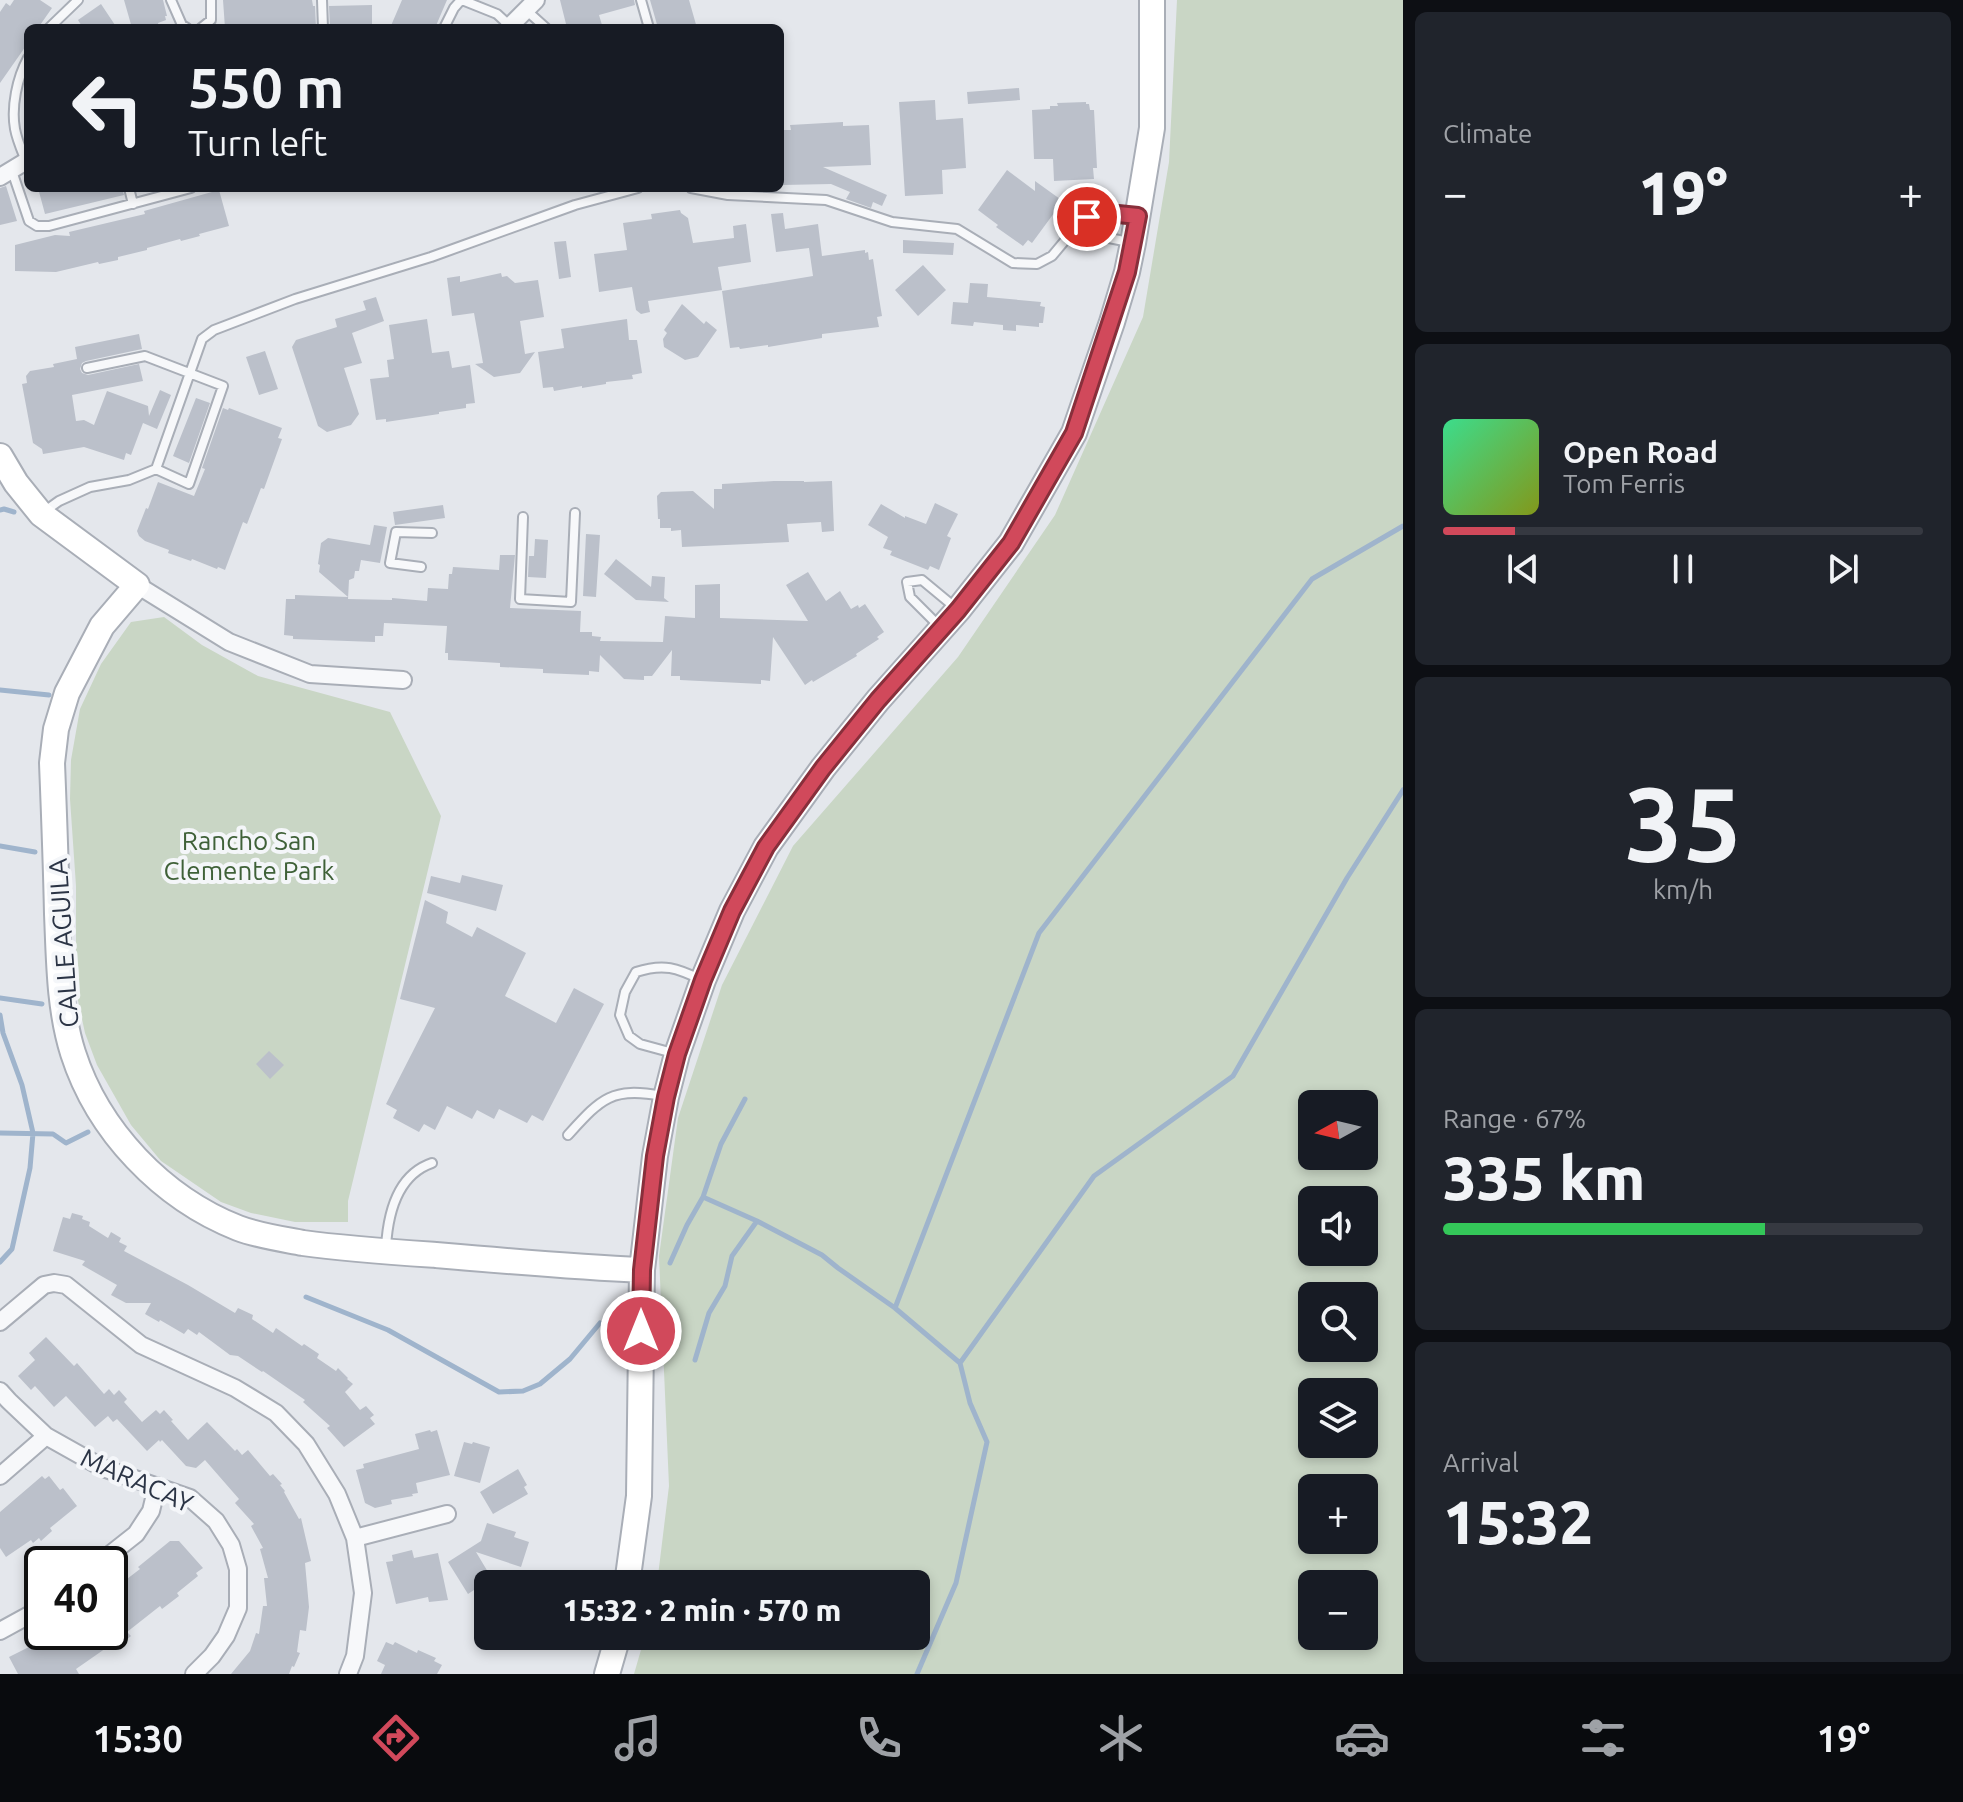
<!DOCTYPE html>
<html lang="en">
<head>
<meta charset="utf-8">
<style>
	:root { --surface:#171b24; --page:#20242c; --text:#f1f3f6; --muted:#9ea1a6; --line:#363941; --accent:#d1495b }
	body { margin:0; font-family:Ubuntu,sans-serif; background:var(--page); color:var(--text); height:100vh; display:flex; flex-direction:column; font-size:30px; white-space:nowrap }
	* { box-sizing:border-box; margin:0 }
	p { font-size:26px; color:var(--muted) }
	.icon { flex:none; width:44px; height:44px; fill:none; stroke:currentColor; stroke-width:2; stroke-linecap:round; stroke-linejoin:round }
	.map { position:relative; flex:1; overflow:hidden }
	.side { display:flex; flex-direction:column; gap:12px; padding:12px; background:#0d0f14; width:560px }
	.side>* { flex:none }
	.guide { position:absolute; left:24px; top:24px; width:760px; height:168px; border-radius:12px; box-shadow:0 4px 12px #0003; background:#171b24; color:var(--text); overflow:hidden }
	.needle { width:52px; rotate:262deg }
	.controls { position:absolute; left:1298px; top:1090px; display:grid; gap:16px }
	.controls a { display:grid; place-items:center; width:80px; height:80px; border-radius:12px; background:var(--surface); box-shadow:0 4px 12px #0003; font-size:40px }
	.speed { position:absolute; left:24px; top:1546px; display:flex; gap:16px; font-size:40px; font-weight:700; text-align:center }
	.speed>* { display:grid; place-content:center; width:104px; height:104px; border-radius:50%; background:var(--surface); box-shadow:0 4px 12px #0003; line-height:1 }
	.speed .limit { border:4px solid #111; border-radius:12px; background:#fff; color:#111 }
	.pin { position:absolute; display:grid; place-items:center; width:68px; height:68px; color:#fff; margin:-34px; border:4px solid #fff; border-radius:50%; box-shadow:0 2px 8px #0007 }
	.me { position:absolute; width:88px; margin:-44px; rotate:0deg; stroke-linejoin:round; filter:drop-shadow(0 0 6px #0008) }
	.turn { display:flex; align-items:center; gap:28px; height:168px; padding:0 32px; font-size:36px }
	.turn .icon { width:104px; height:104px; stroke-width:2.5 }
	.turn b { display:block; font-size:56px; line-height:68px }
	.big { font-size:60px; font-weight:800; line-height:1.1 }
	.side .tile { flex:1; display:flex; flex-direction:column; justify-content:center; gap:12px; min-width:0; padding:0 28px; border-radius:12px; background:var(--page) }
	.side .dial { align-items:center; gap:0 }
	.dial b { font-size:104px; line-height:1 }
	.song { display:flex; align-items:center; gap:24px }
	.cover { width:96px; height:96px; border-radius:12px; background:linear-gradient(135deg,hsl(150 70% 55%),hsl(70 70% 35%)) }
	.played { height:8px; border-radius:4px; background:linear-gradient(90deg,var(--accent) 15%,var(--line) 15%) }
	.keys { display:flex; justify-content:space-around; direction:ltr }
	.heat { display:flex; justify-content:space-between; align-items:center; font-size:44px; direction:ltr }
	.charge { height:12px; border-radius:6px; background:linear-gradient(90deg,#34c759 67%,var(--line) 0) }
	.trip { position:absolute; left:474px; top:1570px; width:456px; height:80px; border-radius:12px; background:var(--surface); box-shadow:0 4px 12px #0003; font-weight:800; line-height:80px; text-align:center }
	.tabs { display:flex; height:128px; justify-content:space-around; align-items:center; background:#090b0e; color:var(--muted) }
	.tabs .icon { width:56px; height:56px }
	.tabs .on { color:var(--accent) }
	.tabs b { font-size:36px; color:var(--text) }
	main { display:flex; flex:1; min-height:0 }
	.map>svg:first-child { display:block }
</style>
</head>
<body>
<main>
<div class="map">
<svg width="1403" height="1674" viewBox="0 0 1403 1674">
	<rect width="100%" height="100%" fill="#e4e7ec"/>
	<path fill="#c9d6c5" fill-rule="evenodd" d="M1177 0H1403V1674H634L645 1636H916V1584H657L669 1486 659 1256 678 1118 722 985 793 846 958 657 1055 515 1143 317 1169 162ZM1312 1104H1364V1156H1312ZM1312 1200H1364V1252H1312ZM1312 1296H1364V1348H1312ZM1312 1392H1364V1444H1312ZM1312 1488H1364V1540H1312ZM1312 1584H1364V1636H1312Z
		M164 617 202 645 258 676 390 712 441 816 348 1201V1222H295L251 1213 221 1202 161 1161 131 1125 97 1065 85 1033 76 991V886L70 799 71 760 80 709 101 664 131 622Z"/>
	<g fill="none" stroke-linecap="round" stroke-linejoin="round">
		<path stroke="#9fb4cc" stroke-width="5" d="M0 510 4 509 14 512
			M0 690 49 695
			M0 846 35 852
			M0 998 42 1004
			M0 1015 3 1033 22 1085 33 1133 30 1168 12 1249 0 1262
			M0 1133 53 1134 66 1143 88 1132
			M703 1197 757 1221 822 1255 838 1268 895 1308 960 1363 970 1403 987 1442 956 1583 917 1674
			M670 1263 687 1225 703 1197 721 1144 745 1099
			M306 1297 388 1330 499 1392 523 1391 540 1384 570 1359 600 1323
			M895 1308 1039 933 1312 579 1403 526
			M695 1360 709 1313 725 1286 732 1256 757 1221
			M960 1363 1094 1176 1233 1076 1347 878 1403 790"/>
	</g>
	<path fill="#bbc0ca" d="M14 0H40L52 8 38 28H28V43L0 83V12L6 3 10 6Z
		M124 0H163L167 16H165L166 20 158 23 159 28H132Z
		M223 0H312L313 6H315L316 28H225Z
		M402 0H447L435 28H390Z
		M560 0H634L635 5 599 15 602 25 592 28H567Z
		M650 0H689L697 28H658Z
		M101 4 117 28H83L78 20Z
		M372 5V28H330L329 6Z
		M1019 88 1020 100 968 104 967 92Z
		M935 100 936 120 963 118 966 168 942 170 943 194 905 196 899 102Z
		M1086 102V104H1089L1090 110H1094L1097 168H1093L1094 179 1054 181 1053 159H1034L1032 110 1050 109V106H1058L1057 103Z
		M843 122V126L869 125 871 165 823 167 887 195 882 206 873 202 871 208 846 199 850 192 831 184 783 185 781 130H791L790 125Z
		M1007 170 1035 191V181L1060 199 1054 207 1057 209 1032 243 1028 240 1023 246 996 227 998 225 978 210Z
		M6 186 17 221 0 225V188Z
		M38 188H122L124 195 45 214Z
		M219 190 229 226 199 234 200 236 181 241 180 239 147 248V250L118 257V260L99 264 98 262 56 272 15 271V245L55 235 70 236 69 232 145 214 144 211Z
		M680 210 681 213 688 218 693 243 734 238 733 226 746 224 751 262 718 267 722 290 648 301 650 312 641 314 636 310 632 287 599 292 594 254 627 250 623 223 652 219 651 214Z
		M783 213 785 229 818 224 822 256 865 250V253L868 252 869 260 873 259 879 298 882 316 877 317 879 327 822 334V338L768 347V345L740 349 739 347 730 348 722 291 813 276 809 248 776 252 771 214Z
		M903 240 954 243 953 255 903 253Z
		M566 241 571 277 559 279 554 242Z
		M923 265 946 290 918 316 895 290Z
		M501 273 502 277 507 276 515 283 538 280 544 317 520 321 525 354 535 352 520 373 494 377 475 364 483 363 474 313 452 316 447 278 460 276V282Z
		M970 283 988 284 987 297 1041 302 1040 306 1045 307 1043 323H1039V327L1016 325V331L1003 330V325L974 322 973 326 951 324 953 302 968 303Z
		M376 297 384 321 352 333 362 363 344 368 359 414 351 425 327 432 318 426 292 347 296 340 337 327 335 319 366 310 363 301Z
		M682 304 704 324 706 321 717 330 698 357 685 360 664 347 663 339 667 333 664 330Z
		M427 319 432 353 449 351 452 368 470 365 475 403 466 404V408L439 412V414L386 422V419L376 420 370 379 389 377 387 360 394 359 389 325Z
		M627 319 629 340H637L642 373 632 375 633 379 606 382V384L582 388V386L554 391 553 387 543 388 538 352 564 348 561 329Z
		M139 334 142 349 86 361 82 363 80 369 82 373 88 375 139 364 143 381 72 395 76 421 84 420 94 425 107 391 148 406 149 416 160 390 171 395 157 429 143 423 131 455 126 453 124 460 84 447 43 454 42 449 33 443 22 384 27 383 26 376 30 371 54 367 53 364 77 359 75 347Z
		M265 351 278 389 259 395 246 357Z
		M196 398 210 403 189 463 173 456Z
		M223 408 228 410 229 408 282 428 278 438 282 439 264 489 261 488 247 524 243 522 225 570 218 567 217 569 192 559 191 561 168 553 169 550 145 541 139 536 137 531 146 508 148 509 158 482 194 496 205 469 202 468Z
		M774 481H804V482L832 481 834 531 822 532 821 522 787 524 789 542 682 547 681 530 671 531V528H660V519H658L657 496 661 492 693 491 714 509V489H722V484Z
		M935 503 958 514 947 536 951 538 939 570 930 566 928 570 890 555 892 551 883 548 888 537 868 525 881 504 905 518V516L926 524Z
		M443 505 445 518 395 525 393 512Z
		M374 525 387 527 380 563 361 560 359 571H355L354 578 349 580 348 599 392 600V598L427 601 428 588 448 589 449 574H452L453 567 499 570 500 555H515L510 608 581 611 580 632H592V636L601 637 600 641 663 642 665 616 695 618V585L720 584V618L808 621 786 585 808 572 826 601 840 591 851 609 858 605 859 608 865 604 884 632 877 637 879 639 856 654 857 656 813 682 812 680 805 685 773 637 770 681 761 680V684L680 680V676H671L672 650 652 676H644V680L624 679 600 655 599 672 589 671V675L543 673V669L500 667V663L448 660V653H445L447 626 384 623 383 636H375V642L293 639V636L284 635 286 599H295V595L348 597 319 572 320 565 318 564 321 543 328 538 370 545Z
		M586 534 600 535 596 597 583 596Z
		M535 539 548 540 546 578 528 577 529 556H534Z
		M616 559 651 587 652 576 665 577 664 598 669 602 636 600 604 574Z
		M462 875 503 885 496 911 427 893 431 876 460 883Z
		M425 900 448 912 446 923 472 937 477 927 526 953 505 996 556 1023 574 988 604 1004 543 1121 532 1115 527 1123 499 1109 494 1119 477 1110 472 1119 447 1106 435 1130 424 1124 419 1132 393 1118 397 1110 386 1104 435 1008 400 999Z
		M269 1051 284 1065 270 1079 256 1064Z
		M72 1213 83 1216 82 1219 90 1222 89 1226 108 1238 111 1232 121 1238 119 1242 127 1246 124 1251 188 1285 235 1313 238 1308 253 1315 252 1319 273 1333 276 1328 302 1346 304 1344 319 1354 317 1358 336 1371 338 1368 348 1378 347 1379 353 1384 345 1392 360 1410 366 1406 374 1415 370 1418 375 1424 344 1447 327 1428 330 1426 303 1402 305 1400 263 1371 262 1372 238 1356 230 1355 199 1332 197 1335 188 1329 184 1334 160 1320 159 1322 145 1314 151 1303H126L111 1295 117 1285 82 1265 85 1261 53 1251 63 1217 70 1219Z
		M46 1337 74 1366 77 1363 104 1394 109 1389 114 1395 119 1390 127 1399 124 1402 142 1422 156 1410 160 1414 164 1410 173 1420 171 1421 188 1440 207 1422 235 1451 237 1449 242 1455 248 1450 270 1476 273 1474 282 1484 280 1485 285 1491 284 1492 299 1519 301 1518 311 1561 305 1563 309 1607 306 1631 300 1630 297 1652 300 1653 294 1667 292 1666 289 1674H231L250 1651 256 1633 259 1634 263 1606H267L264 1578H268L260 1549 263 1548 251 1526 254 1524 235 1503 239 1499 205 1460 196 1468 186 1466 162 1440 160 1442 159 1440 147 1451 117 1419 113 1422 108 1416 95 1427 66 1396 54 1407 35 1386 31 1390 18 1376 35 1360 29 1353Z
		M430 1430 431 1432 437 1430 450 1475 416 1483 418 1493 412 1494 413 1496 391 1500 392 1504 375 1508 365 1503 356 1470 364 1468 363 1464 419 1449 415 1434Z
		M464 1442 472 1444 473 1442 490 1447 480 1483 454 1476Z
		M518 1469 527 1485 524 1487 528 1494 493 1514 480 1492Z
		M42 1476 45 1479 49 1476 60 1490 63 1488 77 1506 50 1528 52 1531 41 1541 39 1538 33 1543 31 1540 6 1557 0 1548V1512Z
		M487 1523 516 1532 514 1537 529 1542 521 1567 476 1552 491 1577 484 1581 487 1587 477 1594 474 1590 468 1594 448 1562 481 1541Z
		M170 1541H179L203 1568 196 1573 198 1576 177 1593 179 1596 162 1609 160 1606 127 1632 131 1636 121 1644 120 1642 113 1647 112 1645 109 1646 76 1669 79 1674H18L9 1657 37 1643 53 1632H110V1592L140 1569 138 1567Z
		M412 1550 414 1558 438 1553 448 1600 429 1602 428 1597 396 1604 386 1562 393 1561 392 1555Z
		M386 1642 393 1645 395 1642 417 1653 418 1650 436 1658 434 1661 442 1665 437 1674H381L385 1665 377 1661Z"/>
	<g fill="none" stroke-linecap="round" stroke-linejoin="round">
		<defs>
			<path id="lane" d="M171 0 182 25 187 28
				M322 0 323 28
				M462 0 497 14 510 26
				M641 0 649 28
				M526 10 546 28
				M49 28 78 0
				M201 28 211 20V0
				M444 28 454 8 461 0
				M26 161C22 151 17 140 15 129 11 107 17 78 28 58
				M12 171 29 221 37 226H49L191 188
				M129 188 133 204
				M691 188 728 195 826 200 892 222 957 229 1013 263 1037 264 1052 256 1072 232 1087 217 1118 214 1136 216
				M1072 232 1086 236H1099L1129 242
				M87 368 145 356 223 386 189 484 156 469
				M45 511 59 501 90 487 129 480 156 469 202 339 214 330 295 299 431 257 575 205 638 188
				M523 517 520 599 571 602 575 513
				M421 567 390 563 396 532 432 533
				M940 627 910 597 907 582 922 580 957 609
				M673 1053 640 1044 629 1036 620 1015 625 992 636 972C664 963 677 968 702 980
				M568 1135C600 1100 611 1086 661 1096
				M386 1247C388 1213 397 1175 432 1163"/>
			<path id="street" d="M508 28 536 0
				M0 177 28 160
				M137 585 229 642 310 674 403 680
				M0 1322 44 1285 54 1283 66 1285 141 1345 235 1388 276 1413 306 1444 337 1494 355 1538 363 1593 355 1656 348 1674
				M0 1391 9 1401 46 1436 103 1468 190 1498 216 1521 231 1545 238 1569V1608L226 1636 212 1656 194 1674
				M0 1476 46 1436
				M355 1538 447 1514
				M98 1564 136 1534 151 1511 157 1486
				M0 1631 42 1608"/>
			<path id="secondary" d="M0 456 16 483 41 514 137 585 102 626 67 693 56 729 52 763C54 813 56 864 57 914 59 960 59 1009 73 1053 98 1131 162 1198 238 1228 259 1236 282 1239 303 1243 347 1249 392 1252 436 1255 505 1261 573 1267 642 1270
				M627 1584 639 1496 642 1270 655 1156 666 1097 677 1054 703 980 732 911 766 847 823 768 878 700 958 610 1011 543 1074 433 1112 322 1127 272 1133 243 1152 128V0
				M607 1674 618 1636"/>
		</defs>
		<use href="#lane" stroke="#a9aeb7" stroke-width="12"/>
		<use href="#street" stroke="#a9aeb7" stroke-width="20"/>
		<use href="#secondary" stroke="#a9aeb7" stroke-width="28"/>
		<use href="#lane" stroke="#f7f8fa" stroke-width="8"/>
		<use href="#street" stroke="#f7f8fa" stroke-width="16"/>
		<use href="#secondary" stroke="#fff" stroke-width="24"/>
	</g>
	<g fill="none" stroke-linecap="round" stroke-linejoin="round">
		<defs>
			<path id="route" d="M641 1331 642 1270 655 1156 666 1097 677 1054 703 980 732 911 766 847 823 768 878 700 958 610 1011 543 1074 433 1127 272 1138 216 1118 214 1087 217"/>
		</defs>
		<use href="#route" stroke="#882f3b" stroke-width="20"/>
		<use href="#route" stroke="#d1495b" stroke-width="14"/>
	</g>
	<g text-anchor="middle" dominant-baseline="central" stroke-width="8" stroke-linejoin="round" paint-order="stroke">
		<g font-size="26" fill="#3f6138" stroke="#f4f6f9">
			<text x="249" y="840">Rancho San<tspan x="249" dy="30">Clemente Park</tspan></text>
		</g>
		<g font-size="26" fill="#2b3445" stroke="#f4f6f9">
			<text transform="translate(63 943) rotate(-94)">CALLE AGUILA</text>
			<text transform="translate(137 1480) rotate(24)">MARACAY</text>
		</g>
	</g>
</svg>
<div class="controls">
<a><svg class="needle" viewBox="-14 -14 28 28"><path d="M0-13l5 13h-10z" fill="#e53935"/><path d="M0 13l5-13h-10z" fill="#9ea1a6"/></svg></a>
<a><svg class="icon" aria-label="sound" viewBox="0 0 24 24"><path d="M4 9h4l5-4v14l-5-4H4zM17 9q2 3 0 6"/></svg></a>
<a><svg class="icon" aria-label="search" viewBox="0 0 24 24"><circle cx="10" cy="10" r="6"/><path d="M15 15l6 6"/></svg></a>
<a><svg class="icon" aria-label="layers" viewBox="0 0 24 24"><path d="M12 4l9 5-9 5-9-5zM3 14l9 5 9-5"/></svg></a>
<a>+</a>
<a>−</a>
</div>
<div class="speed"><div class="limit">40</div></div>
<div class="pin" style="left:1087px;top:217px;background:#d93025"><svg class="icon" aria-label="arrive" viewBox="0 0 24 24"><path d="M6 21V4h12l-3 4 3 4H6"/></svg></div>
<svg class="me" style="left:641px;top:1331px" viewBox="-20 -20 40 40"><circle r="17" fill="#d1495b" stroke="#fff" stroke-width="3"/><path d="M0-11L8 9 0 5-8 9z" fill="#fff"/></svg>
<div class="trip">15:32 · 2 min · 570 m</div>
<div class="guide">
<div class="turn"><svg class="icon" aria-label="left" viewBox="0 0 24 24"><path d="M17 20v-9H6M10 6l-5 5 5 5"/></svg><div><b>550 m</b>Turn left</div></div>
</div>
</div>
<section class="side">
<div class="tile"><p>Climate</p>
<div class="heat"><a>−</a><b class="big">19°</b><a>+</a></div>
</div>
<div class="tile">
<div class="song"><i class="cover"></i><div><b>Open Road</b><p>Tom Ferris</p></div></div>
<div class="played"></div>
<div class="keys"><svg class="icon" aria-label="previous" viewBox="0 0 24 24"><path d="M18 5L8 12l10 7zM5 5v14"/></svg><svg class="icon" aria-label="pause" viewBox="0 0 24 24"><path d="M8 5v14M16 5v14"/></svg><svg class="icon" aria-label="next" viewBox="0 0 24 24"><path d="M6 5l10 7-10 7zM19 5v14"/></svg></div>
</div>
<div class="tile dial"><b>35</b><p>km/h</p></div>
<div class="tile"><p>Range · 67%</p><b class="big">335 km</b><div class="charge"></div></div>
<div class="tile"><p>Arrival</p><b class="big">15:32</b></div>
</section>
</main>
<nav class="tabs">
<b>15:30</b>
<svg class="icon on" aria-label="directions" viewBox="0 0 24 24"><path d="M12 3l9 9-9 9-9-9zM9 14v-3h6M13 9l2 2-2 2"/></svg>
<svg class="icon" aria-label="music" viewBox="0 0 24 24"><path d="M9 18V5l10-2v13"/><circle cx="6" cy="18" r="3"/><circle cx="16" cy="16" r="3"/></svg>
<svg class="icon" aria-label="phone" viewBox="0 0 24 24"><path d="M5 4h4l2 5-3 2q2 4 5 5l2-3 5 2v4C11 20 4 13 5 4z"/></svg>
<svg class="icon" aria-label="climate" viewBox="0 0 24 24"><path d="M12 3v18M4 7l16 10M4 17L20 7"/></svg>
<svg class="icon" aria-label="car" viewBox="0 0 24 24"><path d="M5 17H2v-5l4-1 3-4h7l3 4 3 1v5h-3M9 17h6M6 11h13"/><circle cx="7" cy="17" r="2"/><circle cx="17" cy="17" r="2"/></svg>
<svg class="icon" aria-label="filters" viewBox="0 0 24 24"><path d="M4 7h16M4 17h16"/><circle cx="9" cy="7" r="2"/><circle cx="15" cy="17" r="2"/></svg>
<b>19°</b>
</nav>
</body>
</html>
